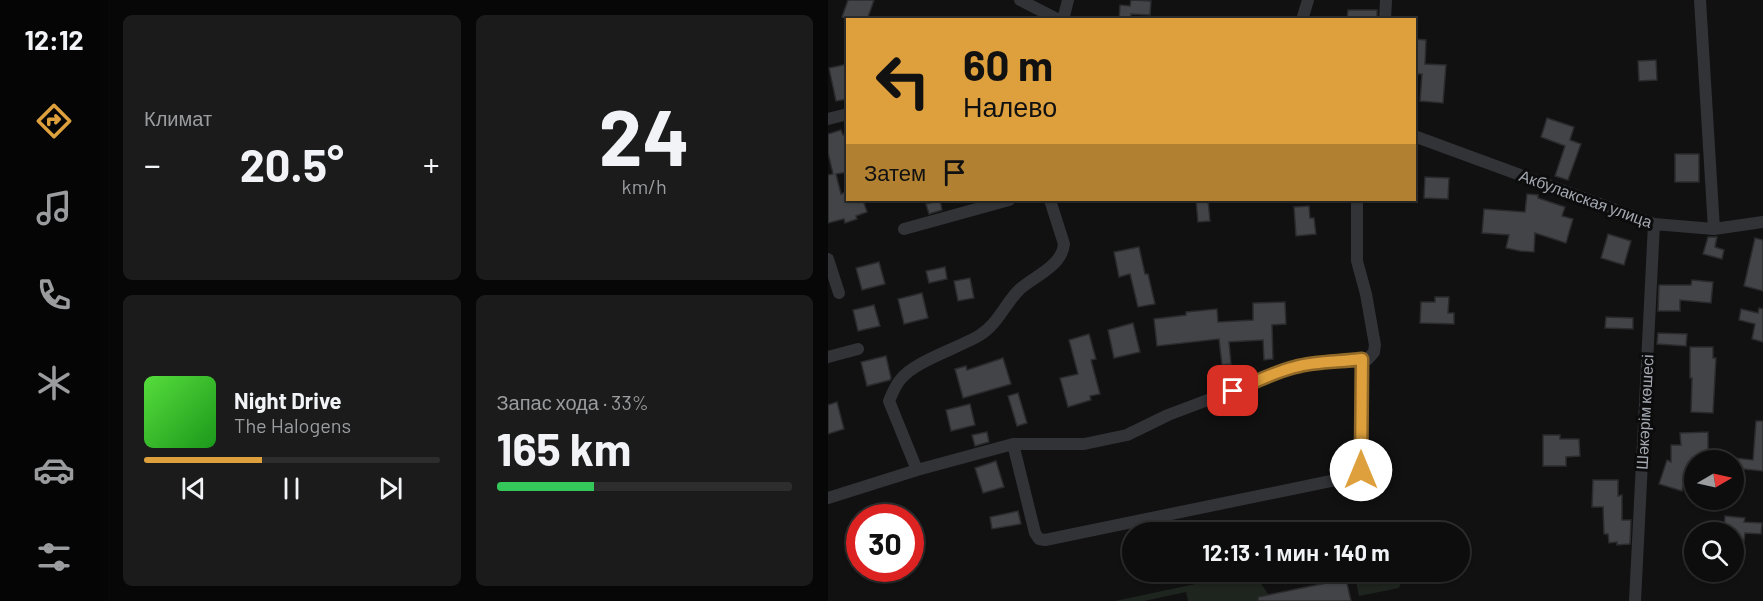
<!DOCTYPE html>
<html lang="ru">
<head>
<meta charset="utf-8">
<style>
	:root { --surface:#0d0d0e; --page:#1b1b1c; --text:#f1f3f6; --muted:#9a9c9e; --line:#2d2d2e; --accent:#dea03d }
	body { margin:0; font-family:Barlow,sans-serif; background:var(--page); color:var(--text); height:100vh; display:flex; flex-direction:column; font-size:22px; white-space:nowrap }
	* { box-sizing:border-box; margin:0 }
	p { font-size:20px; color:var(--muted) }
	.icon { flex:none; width:33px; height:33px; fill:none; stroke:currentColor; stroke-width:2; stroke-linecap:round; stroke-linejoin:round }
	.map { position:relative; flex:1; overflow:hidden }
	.side { display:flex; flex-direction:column; gap:15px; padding:15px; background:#070708; width:720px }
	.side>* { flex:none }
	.hud { position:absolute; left:18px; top:18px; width:570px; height:183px; border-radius:0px; box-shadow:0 2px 4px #0004,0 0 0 2px var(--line); background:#dea03d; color:#111; overflow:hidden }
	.needle { width:39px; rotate:81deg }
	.fabs { position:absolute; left:856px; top:450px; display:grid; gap:12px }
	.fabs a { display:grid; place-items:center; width:60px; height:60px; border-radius:50%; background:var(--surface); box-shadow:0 2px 4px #0004,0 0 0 2px var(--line); font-size:30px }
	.speed { position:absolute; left:18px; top:504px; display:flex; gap:12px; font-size:30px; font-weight:700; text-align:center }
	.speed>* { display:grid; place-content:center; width:78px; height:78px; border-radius:50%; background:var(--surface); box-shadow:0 2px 4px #0004,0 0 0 2px var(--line); line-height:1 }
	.speed .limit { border:9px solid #d22; background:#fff; color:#111 }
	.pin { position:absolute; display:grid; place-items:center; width:51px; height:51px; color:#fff; margin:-26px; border-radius:12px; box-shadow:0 3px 9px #0006 }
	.me { position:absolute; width:66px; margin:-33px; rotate:0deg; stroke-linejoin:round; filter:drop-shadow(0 0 4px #0008) }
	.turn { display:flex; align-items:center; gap:21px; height:126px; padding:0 18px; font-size:27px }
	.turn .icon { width:78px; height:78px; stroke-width:2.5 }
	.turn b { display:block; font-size:42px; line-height:51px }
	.then { display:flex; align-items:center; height:57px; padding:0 18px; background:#0003; gap:12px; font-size:22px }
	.big { font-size:45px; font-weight:700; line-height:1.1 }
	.side .widget { flex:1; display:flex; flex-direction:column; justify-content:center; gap:9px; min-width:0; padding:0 21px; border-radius:9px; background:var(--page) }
	.side .dial { align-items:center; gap:0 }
	.dial b { font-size:78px; line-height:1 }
	.song { display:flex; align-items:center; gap:18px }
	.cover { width:72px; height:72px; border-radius:9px; background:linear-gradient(135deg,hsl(110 70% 55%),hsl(120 70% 35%)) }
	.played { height:6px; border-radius:3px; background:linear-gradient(90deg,var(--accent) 40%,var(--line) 40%) }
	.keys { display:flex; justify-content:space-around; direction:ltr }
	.heat { display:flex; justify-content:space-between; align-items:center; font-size:33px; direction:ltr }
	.charge { height:9px; border-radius:4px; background:linear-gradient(90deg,#34c759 33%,var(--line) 0) }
	.side .tiles { flex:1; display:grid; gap:15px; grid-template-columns:repeat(2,1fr) }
	.trip { position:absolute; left:294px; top:522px; width:348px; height:60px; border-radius:30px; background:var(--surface); box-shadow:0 2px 4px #0004,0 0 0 2px var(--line); font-weight:700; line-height:60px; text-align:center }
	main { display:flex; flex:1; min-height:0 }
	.tabs { display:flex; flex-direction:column; width:108px; justify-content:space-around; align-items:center; background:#050506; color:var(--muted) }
	.tabs .icon { width:42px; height:42px }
	.tabs .on { color:var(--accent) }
	.tabs b { font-size:27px; color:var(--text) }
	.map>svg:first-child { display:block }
</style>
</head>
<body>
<main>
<nav class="tabs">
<b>12:12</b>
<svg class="icon on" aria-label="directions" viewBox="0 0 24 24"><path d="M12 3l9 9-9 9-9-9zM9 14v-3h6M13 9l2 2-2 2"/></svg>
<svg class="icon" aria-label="music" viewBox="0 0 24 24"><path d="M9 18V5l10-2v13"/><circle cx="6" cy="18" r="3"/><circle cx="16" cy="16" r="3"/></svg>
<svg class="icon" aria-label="phone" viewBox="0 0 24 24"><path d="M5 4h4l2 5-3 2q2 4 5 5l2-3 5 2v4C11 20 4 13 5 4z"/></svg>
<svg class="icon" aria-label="climate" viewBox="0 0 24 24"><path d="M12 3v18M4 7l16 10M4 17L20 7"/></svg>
<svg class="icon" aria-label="car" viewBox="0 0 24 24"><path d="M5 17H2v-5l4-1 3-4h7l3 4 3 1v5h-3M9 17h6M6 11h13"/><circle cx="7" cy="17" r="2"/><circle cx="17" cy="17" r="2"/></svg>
<svg class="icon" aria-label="filters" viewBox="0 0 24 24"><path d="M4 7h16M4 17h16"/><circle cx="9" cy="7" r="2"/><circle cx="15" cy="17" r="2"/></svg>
</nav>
<section class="side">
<div class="tiles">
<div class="widget"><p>Климат</p>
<div class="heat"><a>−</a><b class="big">20.5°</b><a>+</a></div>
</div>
<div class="widget dial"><b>24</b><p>km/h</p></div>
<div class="widget">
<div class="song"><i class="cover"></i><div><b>Night Drive</b><p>The Halogens</p></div></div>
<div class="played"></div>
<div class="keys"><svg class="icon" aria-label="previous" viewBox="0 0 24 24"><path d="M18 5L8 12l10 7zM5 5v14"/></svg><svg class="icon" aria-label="pause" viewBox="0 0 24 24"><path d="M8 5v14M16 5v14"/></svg><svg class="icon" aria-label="next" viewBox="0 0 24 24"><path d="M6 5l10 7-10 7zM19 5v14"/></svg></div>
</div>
<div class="widget"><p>Запас хода · 33%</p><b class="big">165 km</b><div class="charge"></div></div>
</div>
</section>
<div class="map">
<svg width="935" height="601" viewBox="0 0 935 601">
	<rect width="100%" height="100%" fill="#111112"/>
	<path fill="#1e241e" d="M440 572H499L442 581Z
		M526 572H570L576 574 571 588 531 596Z
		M419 573H426L440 594 442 601H360L358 592 316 601H287Z"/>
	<path fill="#434447" stroke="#2b2b2e" stroke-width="1.5" d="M20 0H46L39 20H20L14 17Z
		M303 0 323 1 322 15 303 14V20H291L292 5 302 6Z
		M520 10H549V20H519Z
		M586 39 598 40 597 64 618 65 615 103 592 101 594 74H586Z
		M828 60 829 80 811 81 810 61Z
		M20 64V99L8 101 1 68Z
		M719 118 746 127 742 140 753 144 740 180 727 176 737 146 713 137Z
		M13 130 15 135 20 134V172L8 174 13 194 20 191V200H35L39 212 28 216 29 219 17 223 16 219 0 223V175L5 174 0 153V134Z
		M847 154H871V182H847Z
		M597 177 621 178 620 199 596 198Z
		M699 194 710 195V198L737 207 734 216 745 219 738 243 707 233 706 252 692 251 678 248 681 235 654 233 656 209 697 212Z
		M112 200 114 210 101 214 98 204Z
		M368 200H380L382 221 370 222Z
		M481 206 482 218H486L488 234 468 236 466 207Z
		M780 234 803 241 796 265 773 258Z
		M880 237H889L887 247 896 250 894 259 875 254Z
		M927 238 935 240V291L916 286Z
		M311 247 317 274H320L327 304 310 307 302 274 291 277 286 252Z
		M51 262 57 284 34 290 28 268Z
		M117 267 119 279 101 283 98 271Z
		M142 278 146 298 130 301 126 281Z
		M864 280 885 282 883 303 852 300V311H830L831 285H863Z
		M94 293 100 318 76 324 70 299Z
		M607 297H621L620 313H626V324L592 323 593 302H607Z
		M457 302 458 324 444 325 445 359 436 360 435 340 401 342 403 364 394 365 391 339 329 346 326 319 358 315V312L389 309 390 322 425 320V303Z
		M46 305 52 326 30 331 25 310Z
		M931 308 935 309V342L924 339 927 324 911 320 913 309 930 313Z
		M778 317 805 318V329L777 328Z
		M305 323 312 352 286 358 280 330Z
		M830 333 859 334 858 346 829 344Z
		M261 334 268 359 263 360 272 394 262 396 263 400 240 407 232 378 250 374 241 340Z
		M862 347H885V358H888L885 413 863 412 864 378H862Z
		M58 356 63 378 62 380 39 386 33 362Z
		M175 358 183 384 135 398 127 369 138 366 139 370Z
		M190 393 199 423 189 426 180 396Z
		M9 402 16 429 0 434V405Z
		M142 404 147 425 123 431 118 410Z
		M928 421H935V471L906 468V458L925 460Z
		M159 432 161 442 147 446 144 435Z
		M880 432V456H867V484L857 481 854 491 831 484 839 460 843 462V445H853L852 433Z
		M715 435H732V439H751L752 456 738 457V466H715Z
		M168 461 176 487 155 493 147 468Z
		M765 480H790V496L794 495V520H803L802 544 789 545V542L781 543 780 534H776L775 507H764Z
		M190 511 193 524 164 529 162 517Z
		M897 516 917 518 916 522 934 523 933 534 917 533 916 541 906 540V532H896Z
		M518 579 523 601H430V597Z"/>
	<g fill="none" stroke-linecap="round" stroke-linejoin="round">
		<path stroke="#323337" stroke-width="12" d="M192 0 231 20
			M872 0 886 229
			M235 20 240 0
			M474 20 480 0
			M557 20 558 0
			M0 119 20 114
			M586 136 826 224 886 229 935 222
			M76 229 181 200
			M0 259 11 293
			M0 357 30 349
			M185 444 207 533 211 539 217 540 522 477 529 475 533 470 534 359
			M89 470 61 401C64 394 67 386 72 380 86 361 131 348 152 335 170 324 178 302 192 289 207 276 234 266 236 244L222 200
			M0 498 89 470 185 444H256L299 435 340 415 438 378C469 361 506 362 540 359L546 352 547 345 538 294 529 261V200
			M807 601 826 224"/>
	</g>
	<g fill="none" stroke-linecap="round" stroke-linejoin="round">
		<defs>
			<path id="route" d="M405 391C426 383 446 372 467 367 488 361 512 362 534 359L533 470"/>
		</defs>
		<use href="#route" stroke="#906828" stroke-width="15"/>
		<use href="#route" stroke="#dea03d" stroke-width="10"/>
	</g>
	<g text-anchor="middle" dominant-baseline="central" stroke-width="6" stroke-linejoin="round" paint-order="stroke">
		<g font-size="16" fill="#a4a8b1" stroke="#0c0c0d">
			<text transform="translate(758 198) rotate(20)">Акбулакская улица</text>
			<text transform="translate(816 412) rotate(-87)">Шәкәрім көшесі</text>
		</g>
	</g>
</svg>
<div class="fabs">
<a><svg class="needle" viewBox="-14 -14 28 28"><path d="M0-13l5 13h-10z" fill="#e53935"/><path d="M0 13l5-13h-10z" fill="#9a9c9e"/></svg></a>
<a><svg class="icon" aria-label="search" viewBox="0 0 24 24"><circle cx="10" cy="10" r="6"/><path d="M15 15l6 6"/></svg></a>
</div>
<div class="speed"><div class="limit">30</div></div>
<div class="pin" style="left:405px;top:391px;background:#d93025"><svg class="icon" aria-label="arrive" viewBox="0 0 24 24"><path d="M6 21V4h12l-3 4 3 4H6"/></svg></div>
<svg class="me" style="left:533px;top:470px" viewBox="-20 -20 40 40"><circle r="19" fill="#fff"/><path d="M0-13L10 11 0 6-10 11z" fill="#dea03d"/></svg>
<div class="trip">12:13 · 1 мин · 140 m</div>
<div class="hud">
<div class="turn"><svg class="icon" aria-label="left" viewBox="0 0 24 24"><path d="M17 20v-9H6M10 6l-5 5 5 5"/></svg><div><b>60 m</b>Налево</div></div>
<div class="then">Затем<svg class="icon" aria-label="arrive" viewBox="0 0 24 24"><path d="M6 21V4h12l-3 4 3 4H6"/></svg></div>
</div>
</div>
</main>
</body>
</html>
